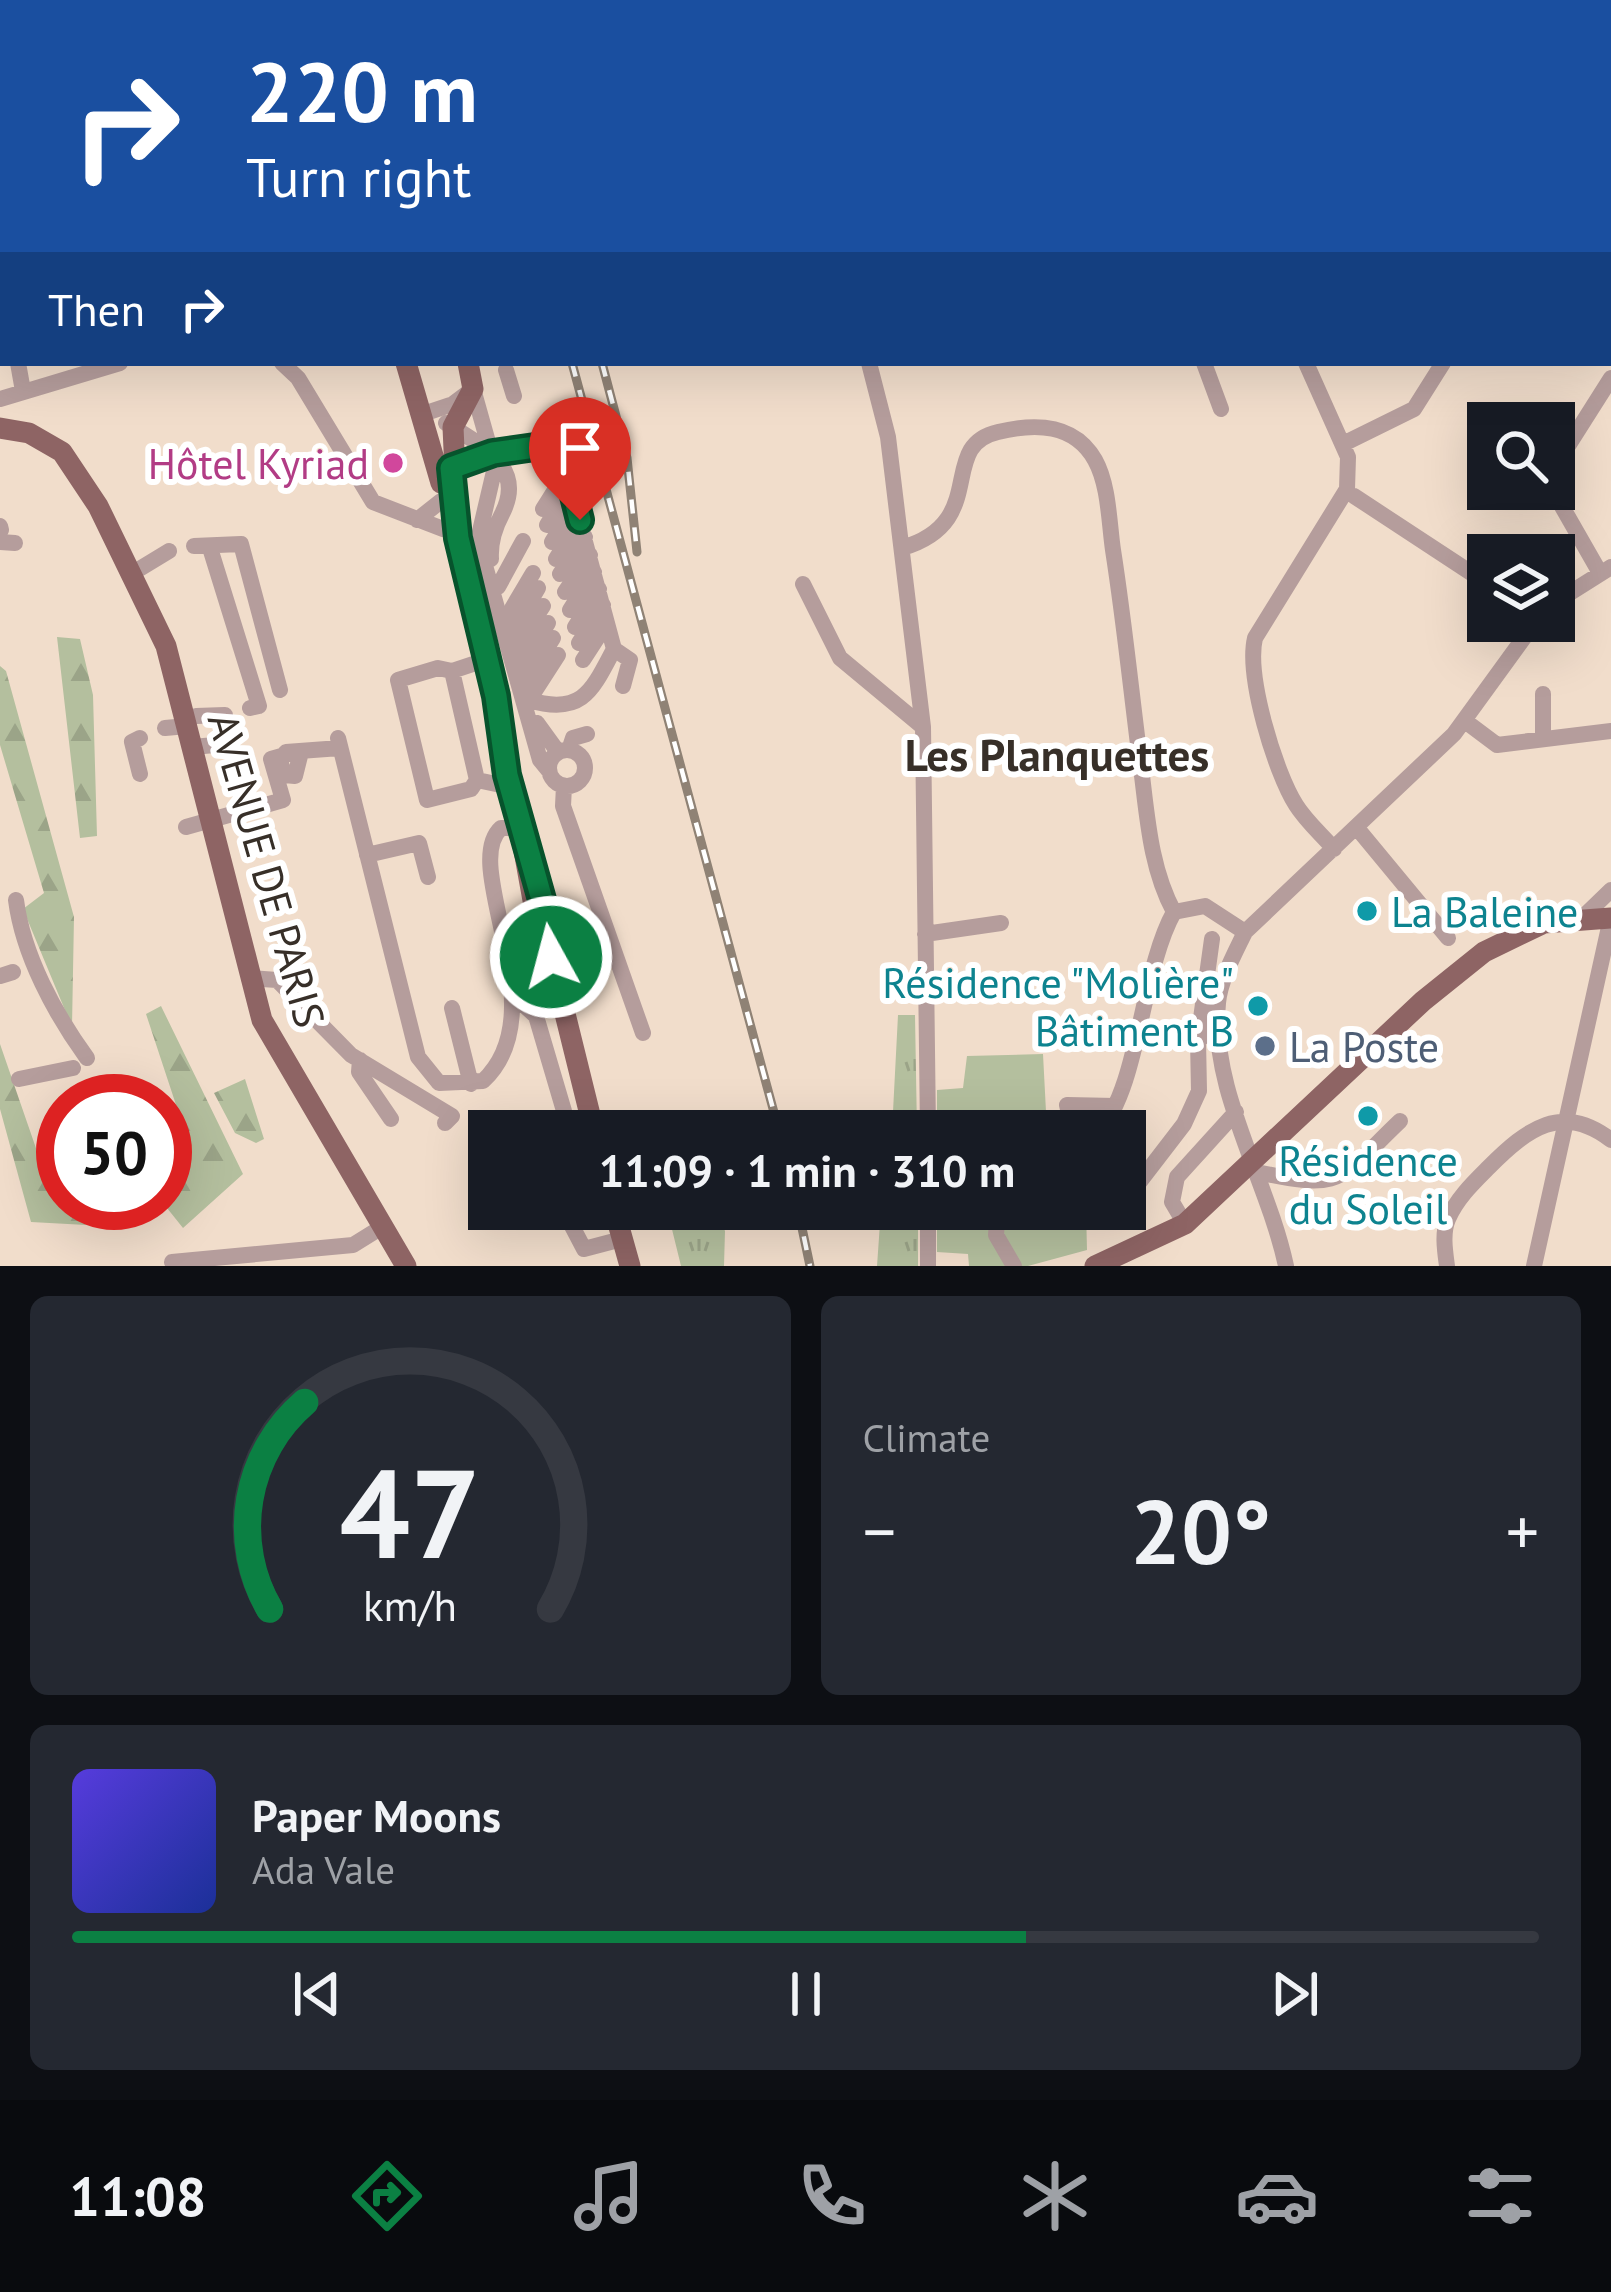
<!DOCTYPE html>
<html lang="en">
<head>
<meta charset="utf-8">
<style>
	:root { --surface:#171b24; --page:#242831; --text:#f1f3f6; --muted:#9ea1a6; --line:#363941; --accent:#0b8043 }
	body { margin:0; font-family:"PT Sans",sans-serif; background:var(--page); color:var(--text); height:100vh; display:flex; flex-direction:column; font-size:45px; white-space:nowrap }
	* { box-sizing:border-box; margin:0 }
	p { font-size:39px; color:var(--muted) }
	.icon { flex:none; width:66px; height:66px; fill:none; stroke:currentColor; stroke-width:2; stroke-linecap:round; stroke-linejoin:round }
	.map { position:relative; height:1266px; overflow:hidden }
	.side { display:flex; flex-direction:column; gap:30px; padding:30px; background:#0d0f14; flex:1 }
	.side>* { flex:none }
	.top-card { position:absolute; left:0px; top:0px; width:1611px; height:366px; box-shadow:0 12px 48px #0002; background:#1a4fa0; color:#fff; overflow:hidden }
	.tools { position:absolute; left:1467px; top:402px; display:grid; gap:24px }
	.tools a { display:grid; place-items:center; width:108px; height:108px; border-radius:0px; background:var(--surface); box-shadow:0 12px 48px #0002; font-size:60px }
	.speed { position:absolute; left:36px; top:1074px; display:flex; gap:24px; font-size:60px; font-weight:700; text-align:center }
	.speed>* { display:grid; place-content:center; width:156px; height:156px; border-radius:50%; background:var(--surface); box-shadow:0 12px 48px #0002; line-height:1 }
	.speed .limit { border:18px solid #d22; background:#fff; color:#111 }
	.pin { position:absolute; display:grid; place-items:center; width:102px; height:102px; color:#fff; margin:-123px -51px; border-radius:50% 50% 50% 0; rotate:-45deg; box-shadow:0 0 12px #0007 }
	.pin .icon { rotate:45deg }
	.me { position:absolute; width:132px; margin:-66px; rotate:353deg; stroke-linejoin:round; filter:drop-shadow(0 0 9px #0008) }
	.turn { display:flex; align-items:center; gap:42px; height:252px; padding:0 48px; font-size:54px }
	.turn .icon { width:156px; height:156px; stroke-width:2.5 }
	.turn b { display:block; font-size:84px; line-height:102px }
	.then { display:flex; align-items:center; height:114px; padding:0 48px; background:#0003; gap:24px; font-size:45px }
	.big { font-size:90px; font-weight:800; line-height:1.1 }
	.side .tile { flex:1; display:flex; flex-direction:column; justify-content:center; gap:18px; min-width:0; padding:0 42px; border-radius:18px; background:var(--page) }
	.side .dial { align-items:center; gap:0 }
	.dial svg { height:312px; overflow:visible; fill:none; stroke:var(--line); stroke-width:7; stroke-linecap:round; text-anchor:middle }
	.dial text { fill:var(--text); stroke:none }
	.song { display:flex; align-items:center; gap:36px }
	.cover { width:144px; height:144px; border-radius:18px; background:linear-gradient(135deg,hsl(250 70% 55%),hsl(230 70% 35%)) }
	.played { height:12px; border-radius:6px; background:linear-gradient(90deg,var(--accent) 65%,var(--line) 65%) }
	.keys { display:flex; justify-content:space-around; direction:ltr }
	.heat { display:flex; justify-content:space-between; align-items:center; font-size:66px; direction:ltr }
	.side .tiles { flex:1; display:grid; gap:30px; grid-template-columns:1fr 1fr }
	.tile:last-child { grid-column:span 2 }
	.trip { position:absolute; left:468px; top:1110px; width:678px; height:120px; border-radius:0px; background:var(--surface); box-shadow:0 12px 48px #0002; font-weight:800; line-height:120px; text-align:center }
	.tab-bar { display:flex; height:192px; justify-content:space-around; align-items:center; background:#090b0e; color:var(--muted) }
	.tab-bar .icon { width:84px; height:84px }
	.tab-bar .current { color:var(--accent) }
	.tab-bar b { font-size:54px; color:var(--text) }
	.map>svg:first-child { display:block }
</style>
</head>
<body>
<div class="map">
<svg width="1611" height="1266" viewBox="0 0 1611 1266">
	<defs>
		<pattern id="grass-tufts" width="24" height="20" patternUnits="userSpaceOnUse" patternTransform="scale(3)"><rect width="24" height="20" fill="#b4bf9e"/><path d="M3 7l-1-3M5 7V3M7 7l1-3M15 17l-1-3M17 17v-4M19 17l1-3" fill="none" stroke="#9ba488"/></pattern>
		<pattern id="forest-firs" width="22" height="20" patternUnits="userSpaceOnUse" patternTransform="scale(3)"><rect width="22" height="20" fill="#b4bf9e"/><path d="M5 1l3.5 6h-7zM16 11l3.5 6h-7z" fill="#9ba488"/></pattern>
	</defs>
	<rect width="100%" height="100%" fill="#f1ddcb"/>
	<path fill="url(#grass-tufts)" d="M898 1015H915L917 1131H892Z
		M667 1209H715L725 1231 724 1266H681Z
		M881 1209H918V1266H877Z"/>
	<path fill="url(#forest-firs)" d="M57 637 80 639 93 695 97 836 80 838Z
		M0 666 6 671 74 917 72 1027 23 909 44 893 0 745Z
		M161 1006 243 1174 183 1228 163 1203 165 1162 183 1126 146 1014Z
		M0 1044 48 1183 86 1225 31 1222 0 1109Z
		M245 1079 264 1139 256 1143 235 1133 214 1093Z"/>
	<path fill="#b4bf9e" d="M1043 1054 1047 1131H937V1090L963 1088 967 1056Z
		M937 1209H1086L1087 1250 1028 1266H969L968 1254 937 1252Z"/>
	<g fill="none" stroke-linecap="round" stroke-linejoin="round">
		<path stroke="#b59d9c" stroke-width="16" d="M93 0V3
			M451 0 452 3
			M608 0 609 3
			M693 0 695 3
			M1129 0 1131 3
			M901 3 902 0
			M1260 3 1266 0
			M1543 3 1545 0
			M0 53 3 52
			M1608 295 1611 297
			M18 363 23 391
			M282 363 298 378 373 502 443 529
			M869 363 888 437 923 727 928 1131
			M1204 363 1221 409
			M1306 363 1348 457 1347 489 1255 638C1246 676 1275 772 1296 805 1306 821 1321 834 1334 849
			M506 370 514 396
			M0 399 120 363
			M429 412 453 404 473 389 495 467 480 531 484 562 540 760 549 771
			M446 423C480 445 527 466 502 514 494 529 490 542 491 559
			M1343 444 1414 409 1443 363
			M498 456 540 444 561 453 614 649C592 691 582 716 529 700
			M451 468 493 453
			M1554 468 1611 378
			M1552 489 1600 573
			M1354 496 1488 584
			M543 509 567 471
			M417 520 441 501
			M547 525 571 485
			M0 526 1 530
			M0 542 15 543
			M552 542 576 503
			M194 546 241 544 280 690
			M210 548 259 706 250 708
			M902 548C991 522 936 446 998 432 1035 423 1074 423 1095 460 1109 485 1109 523 1113 550 1124 620 1131 690 1140 760 1147 811 1149 866 1174 912
			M556 559 580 520
			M141 568 169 551
			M560 574 585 537
			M803 584 840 658 923 727
			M498 587 523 541
			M565 592 590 555
			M1554 603 1611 567
			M570 610 594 572
			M507 617 533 573
			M575 627 599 589
			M511 634 538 588
			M579 643 603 605
			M515 649 543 606
			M614 649 630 660 623 686
			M583 660 607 623
			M473 664 452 671 477 780 510 787
			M520 667 548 623
			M452 671 438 668 398 680 427 800 471 789 477 780
			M525 683 553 638
			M529 700 558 655
			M196 716 225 715
			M1465 721 1497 745 1611 731
			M537 723 558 752
			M165 728 187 726
			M1543 737V694
			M338 738 418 1057 439 1083 483 1081C558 1011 459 866 501 828H519
			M193 747 225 744
			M569 750 573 738 587 734
			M549 768a18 18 0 1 1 36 0a18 18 0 1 1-36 0Z
			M140 774 132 742 140 738
			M564 786 563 806 643 1033
			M269 804 283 800 271 759 292 753 300 756 295 776 284 775 280 760 286 752 340 748
			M186 827 243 811
			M1357 828 1448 938
			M367 855 419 843 428 877
			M16 900C23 955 55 1014 87 1058
			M1174 912 1205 906 1245 932
			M1582 918 1611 890
			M925 934 1001 923
			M0 976 13 972
			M249 978 277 980 351 1055 452 1116 445 1123
			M514 996 536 1016 564 1111
			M452 1008 471 1084
			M1198 1040 1212 939
			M360 1060 359 1072 391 1119
			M19 1079 73 1068
			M1073 1131 1067 1105 1115 1106
			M1099 1131C1139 1088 1141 971 1174 912
			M1257 1172C1345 1191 1338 1180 1400 1121
			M1134 1189 1184 1124 1199 1091 1198 1040 1219 1026
			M563 1209 584 1249 622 1239
			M998 1209 996 1235 1014 1266
			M1185 1224 1172 1202 1177 1177 1236 1112
			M172 1262 353 1245 382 1227
			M928 1266V1209
			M1286 1266C1268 1181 1210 1090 1218 1003 1220 980 1235 953 1245 932L1454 734 1536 621
			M1447 1266C1445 1251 1442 1233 1448 1219 1457 1198 1474 1182 1489 1167 1527 1129 1562 1102 1611 1140
			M1534 1266 1611 918"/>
		<path stroke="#8e6464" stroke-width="21" d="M318 0 319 3
			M406 363 441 483
			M468 363 473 389 453 427 458 539 496 696 542 950 551 957
			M0 428 29 433 62 452 98 506 166 646 262 1020 406 1266
			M555 945 551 957 594 1131
			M614 1209 630 1266
			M1095 1266 1185 1224 1423 1001 1484 952 1544 923 1611 918"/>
		<defs>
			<path id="rail" d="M476 0 477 3
				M506 0V3
				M572 363 779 1131
				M602 363 627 458 637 552
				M798 1209 810 1266"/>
		</defs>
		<use href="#rail" stroke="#8f8275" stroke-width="9"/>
		<use href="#rail" stroke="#fff" stroke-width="4.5" stroke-dasharray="14" stroke-linecap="butt"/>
	</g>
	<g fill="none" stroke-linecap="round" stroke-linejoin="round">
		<defs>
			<path id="route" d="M551 957 555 946 507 775 496 696 458 538 451 468 493 453 549 445 565 460 580 520"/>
		</defs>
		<use href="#route" stroke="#07532c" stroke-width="30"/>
		<use href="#route" stroke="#0b8043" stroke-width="21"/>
	</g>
	<circle fill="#d1479c" stroke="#fff" stroke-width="4.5" cx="393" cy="463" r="12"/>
	<g fill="#0f9aa8" stroke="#fff" stroke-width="4.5">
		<circle cx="1367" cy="911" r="12"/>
		<circle cx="1258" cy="1006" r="12"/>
		<circle cx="1368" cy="1116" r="12"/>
	</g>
	<circle fill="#5c6f8a" stroke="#fff" stroke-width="4.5" cx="1265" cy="1046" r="12"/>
	<g text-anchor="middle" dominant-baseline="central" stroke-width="12" stroke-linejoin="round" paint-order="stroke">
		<g font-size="42" fill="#b23c85" stroke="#fff" text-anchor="end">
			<text x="369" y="463">Hôtel Kyriad</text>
		</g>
		<g font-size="42" fill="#372f28" stroke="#fff">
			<text transform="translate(267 870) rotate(74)">AVENUE DE PARIS</text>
		</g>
		<g font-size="42" fill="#0d838f" stroke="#fff" text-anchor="start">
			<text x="1391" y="911">La Baleine</text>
			<text x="1234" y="982" text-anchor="end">Résidence "Molière"<tspan x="1234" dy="48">Bâtiment B</tspan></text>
			<text x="1368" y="1160" text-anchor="middle">Résidence<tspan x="1368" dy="48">du Soleil</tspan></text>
		</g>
		<g font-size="42" fill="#4e5e75" stroke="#fff" text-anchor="start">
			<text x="1289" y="1046">La Poste</text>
		</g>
		<g font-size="45" font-weight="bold" fill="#372f28" stroke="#fff">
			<text x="1057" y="754">Les Planquettes</text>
		</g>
	</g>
</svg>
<div class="tools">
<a><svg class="icon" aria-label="search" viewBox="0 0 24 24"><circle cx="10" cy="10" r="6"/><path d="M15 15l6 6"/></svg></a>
<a><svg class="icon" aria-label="layers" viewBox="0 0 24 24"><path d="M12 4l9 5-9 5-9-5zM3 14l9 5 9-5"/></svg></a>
</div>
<div class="speed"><div class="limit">50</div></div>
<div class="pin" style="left:580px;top:520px;background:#d93025"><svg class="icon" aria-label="arrive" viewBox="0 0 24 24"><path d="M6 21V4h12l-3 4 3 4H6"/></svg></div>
<svg class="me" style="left:551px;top:957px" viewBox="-20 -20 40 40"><circle r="17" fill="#0b8043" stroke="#fff" stroke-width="3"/><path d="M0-11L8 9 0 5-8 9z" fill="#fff"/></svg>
<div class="trip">11:09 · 1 min · 310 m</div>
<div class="top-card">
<div class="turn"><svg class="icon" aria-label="right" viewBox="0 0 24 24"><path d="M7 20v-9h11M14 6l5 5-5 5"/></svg><div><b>220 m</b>Turn right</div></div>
<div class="then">Then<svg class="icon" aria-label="right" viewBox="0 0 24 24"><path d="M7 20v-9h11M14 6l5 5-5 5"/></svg></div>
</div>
</div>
<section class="side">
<div class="tiles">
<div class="tile dial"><svg viewBox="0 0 100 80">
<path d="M14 69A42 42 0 1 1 86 69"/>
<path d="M14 69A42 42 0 0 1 23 16" stroke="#0b8043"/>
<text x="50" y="56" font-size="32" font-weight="700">47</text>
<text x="50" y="72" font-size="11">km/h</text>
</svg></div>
<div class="tile"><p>Climate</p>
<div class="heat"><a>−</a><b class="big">20°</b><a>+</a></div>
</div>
<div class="tile">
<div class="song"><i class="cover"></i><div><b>Paper Moons</b><p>Ada Vale</p></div></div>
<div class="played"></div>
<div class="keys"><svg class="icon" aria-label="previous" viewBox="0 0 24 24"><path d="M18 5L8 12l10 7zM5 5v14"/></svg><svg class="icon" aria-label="pause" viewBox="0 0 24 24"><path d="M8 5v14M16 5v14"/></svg><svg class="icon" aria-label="next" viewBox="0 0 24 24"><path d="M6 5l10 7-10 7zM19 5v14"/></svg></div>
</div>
</div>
</section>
<nav class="tab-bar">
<b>11:08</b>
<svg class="icon current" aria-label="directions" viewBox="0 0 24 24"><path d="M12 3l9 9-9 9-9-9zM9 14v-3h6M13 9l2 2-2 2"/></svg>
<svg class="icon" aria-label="music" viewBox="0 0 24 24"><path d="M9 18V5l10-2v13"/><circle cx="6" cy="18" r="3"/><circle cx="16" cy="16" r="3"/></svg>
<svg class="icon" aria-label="phone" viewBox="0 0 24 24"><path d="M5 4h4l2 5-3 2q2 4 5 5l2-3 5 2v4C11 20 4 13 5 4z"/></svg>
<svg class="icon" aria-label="climate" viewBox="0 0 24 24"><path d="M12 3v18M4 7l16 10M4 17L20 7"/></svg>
<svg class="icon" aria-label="car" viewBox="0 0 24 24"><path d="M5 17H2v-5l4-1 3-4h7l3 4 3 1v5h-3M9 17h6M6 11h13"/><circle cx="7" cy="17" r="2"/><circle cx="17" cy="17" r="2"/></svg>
<svg class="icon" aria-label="filters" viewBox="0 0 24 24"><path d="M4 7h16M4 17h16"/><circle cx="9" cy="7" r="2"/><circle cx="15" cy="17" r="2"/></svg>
</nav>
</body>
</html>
